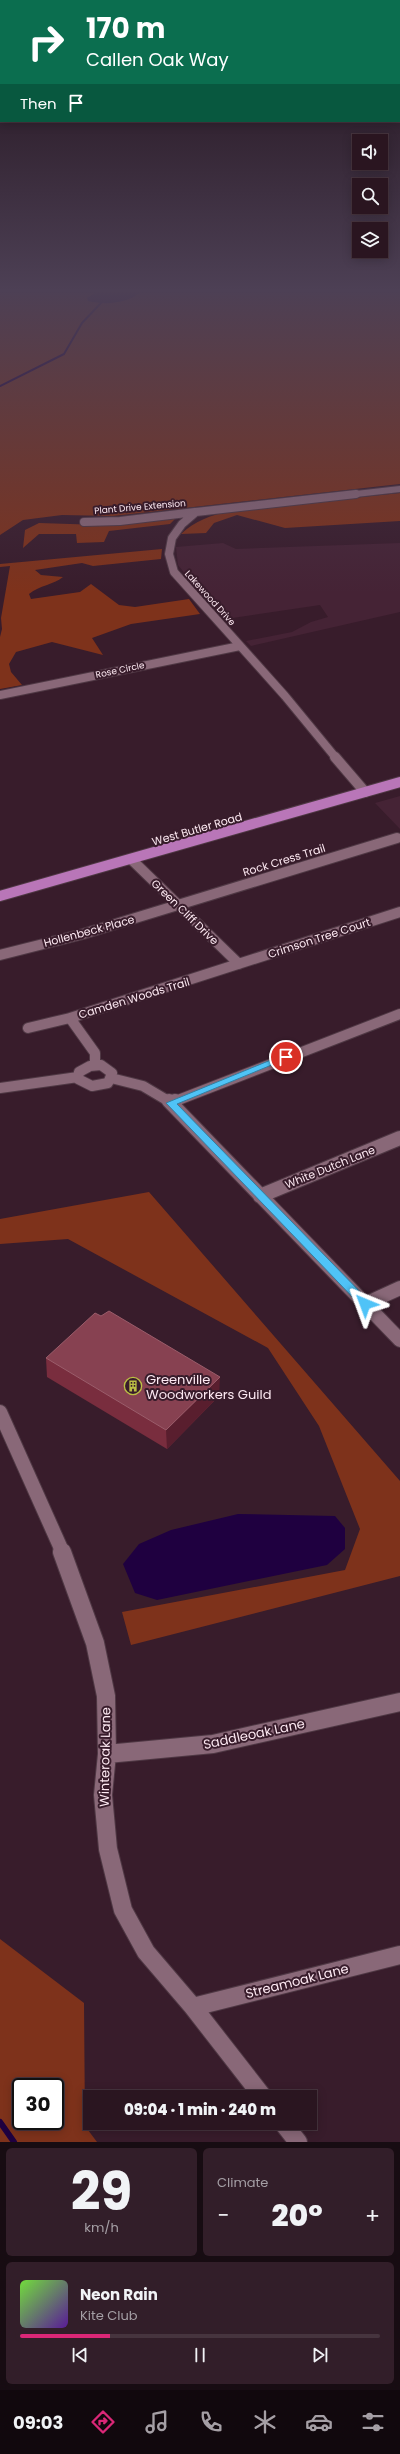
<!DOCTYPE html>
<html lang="en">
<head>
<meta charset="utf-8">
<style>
	:root { --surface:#2a1520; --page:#321e29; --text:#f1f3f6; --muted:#a59fa5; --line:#46343e; --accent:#db2777 }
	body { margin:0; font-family:Poppins,sans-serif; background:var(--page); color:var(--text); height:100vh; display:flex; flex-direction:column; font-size:15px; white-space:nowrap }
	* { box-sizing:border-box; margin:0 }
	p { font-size:13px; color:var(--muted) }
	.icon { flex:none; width:22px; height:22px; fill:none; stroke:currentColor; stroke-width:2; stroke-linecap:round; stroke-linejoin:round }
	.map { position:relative; height:2142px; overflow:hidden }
	.panel { display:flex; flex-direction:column; gap:6px; padding:6px; background:#170c12; flex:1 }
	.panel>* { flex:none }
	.guide { position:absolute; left:0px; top:0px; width:400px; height:122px; box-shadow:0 2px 10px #0003,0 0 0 1px var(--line); background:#0b6e4f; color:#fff; overflow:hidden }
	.tools { position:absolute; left:352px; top:134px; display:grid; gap:8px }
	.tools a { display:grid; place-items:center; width:36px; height:36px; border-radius:0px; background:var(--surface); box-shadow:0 2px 10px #0003,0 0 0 1px var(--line); font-size:20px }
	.speed { position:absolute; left:12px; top:2078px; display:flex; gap:8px; font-size:20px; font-weight:700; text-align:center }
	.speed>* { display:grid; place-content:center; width:52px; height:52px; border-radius:50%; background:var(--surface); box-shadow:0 2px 10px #0003,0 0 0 1px var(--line); line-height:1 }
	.speed .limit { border:2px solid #111; border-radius:6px; background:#fff; color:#111 }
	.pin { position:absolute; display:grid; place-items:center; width:34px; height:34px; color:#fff; margin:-17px; border:2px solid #fff; border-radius:50%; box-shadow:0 1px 4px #0007 }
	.me { position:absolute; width:44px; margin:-22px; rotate:316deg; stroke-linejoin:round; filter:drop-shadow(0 0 3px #0008) }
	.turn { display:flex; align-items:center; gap:14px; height:84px; padding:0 20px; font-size:18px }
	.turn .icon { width:52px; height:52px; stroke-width:2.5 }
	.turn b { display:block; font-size:28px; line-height:34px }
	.then { display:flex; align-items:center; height:38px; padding:0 20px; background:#0003; gap:8px; font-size:15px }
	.big { font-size:30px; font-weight:800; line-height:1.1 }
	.panel .card { flex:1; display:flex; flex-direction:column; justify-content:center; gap:6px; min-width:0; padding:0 14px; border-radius:6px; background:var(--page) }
	.panel .dial { align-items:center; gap:0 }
	.dial b { font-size:52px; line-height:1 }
	.song { display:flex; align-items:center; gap:12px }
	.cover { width:48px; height:48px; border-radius:6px; background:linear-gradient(135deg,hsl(100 70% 55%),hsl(270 70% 35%)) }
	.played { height:4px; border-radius:2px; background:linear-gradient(90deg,var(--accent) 25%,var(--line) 25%) }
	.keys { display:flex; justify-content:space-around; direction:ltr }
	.heat { display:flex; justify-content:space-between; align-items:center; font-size:22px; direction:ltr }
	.panel .tiles { flex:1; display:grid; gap:6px; grid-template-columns:1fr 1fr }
	.card:last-child { grid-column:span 2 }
	.trip { position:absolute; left:83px; top:2090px; width:234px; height:40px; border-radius:0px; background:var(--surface); box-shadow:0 2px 10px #0003,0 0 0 1px var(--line); font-weight:800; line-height:40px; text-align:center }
	.dock { display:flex; height:64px; justify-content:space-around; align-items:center; background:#11080d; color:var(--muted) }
	.dock .icon { width:28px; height:28px }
	.dock .on { color:var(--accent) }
	.dock b { font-size:18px; color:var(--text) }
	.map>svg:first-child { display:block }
</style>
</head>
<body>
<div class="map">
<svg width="400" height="2142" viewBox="0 0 400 2142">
	<rect width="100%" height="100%" fill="#381c2b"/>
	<path fill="#452335" d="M223 543 236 549 400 543V612L251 646 246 641 292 632 311 622 328 617 320 605 226 619 211 606 178 565 176 547Z
		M400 796V829L375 803Z"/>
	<path fill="#7e321b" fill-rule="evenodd" d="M0 293H400V484L113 516 62 515 23 520 0 535Z
		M400 493V521L285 528 237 515 214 523 206 533 181 534C196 520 210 516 229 511Z
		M176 518 170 524 109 531 104 542 77 543 76 534H39L23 548 25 530 39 523 101 525Z
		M162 549 161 559 93 566 82 563 35 570 41 575 63 577C53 585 40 585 29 594L31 599 80 592 91 584 119 605 135 607 189 599 200 614 131 624 92 638 103 655 52 642 16 652 9 664 11 672 22 685 0 689V637L2 629 1 618 10 566 0 567V564Z
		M149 1192 400 1481V1576L131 1645 122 1612 345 1570 360 1529 319 1426 268 1348 68 1239 0 1244V1219Z
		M0 1939 84 2003 85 2126 97 2142H0ZM21 2087H55V2121H21Z"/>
	<path fill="#1f0040" d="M95 293H139C126 304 104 305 88 301L87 298Z
		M238 1514 335 1516 345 1528V1549L327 1565 157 1600 135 1593 123 1564 139 1544 171 1530Z"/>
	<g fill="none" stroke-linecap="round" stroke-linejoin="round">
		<path stroke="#1f0040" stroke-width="2" d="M0 386 64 354 82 323 101 303"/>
		<path stroke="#1f0040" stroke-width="6" d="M0 2122 14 2142"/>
		<defs>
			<path id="minor-far4" d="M347 495 400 489"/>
			<path id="minor-far3" d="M84 522 120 521 195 512
				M0 695 240 646
				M336 758 285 696 174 572 169 554 172 538 182 524 196 512 356 494"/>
			<path id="minor-far2" d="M335 757 365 792
				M132 860 239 964
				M0 955 83 934 397 838
				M70 1018 95 1053V1065
				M28 1028 70 1018 400 912
				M101 1065 112 1073 108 1083 92 1086 78 1079 79 1072 90 1066Z
				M111 1078 143 1086 170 1102
				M0 1088 78 1077
				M173 1102 400 1014"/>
			<path id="minor-far1" d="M169 1101 400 1340
				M171 1103 175 1101
				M260 1196 400 1138
				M365 1304 400 1288
				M0 1412 63 1553"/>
			<path id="minor" d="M62 1552 95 1643 106 1696 107 1754 103 1795 108 1849 123 1910 146 1952 193 2007 263 2097
				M107 1754 213 1744 400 1702
				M193 2007 400 1955
				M283 2123 298 2142"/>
			<path id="major" d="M0 896 400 782"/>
		</defs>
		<use href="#minor-far4" stroke="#4f3844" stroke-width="8"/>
		<use href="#minor-far3" stroke="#4f3844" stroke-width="10"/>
		<use href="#minor-far2" stroke="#4f3844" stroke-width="12"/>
		<use href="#minor-far1" stroke="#4f3844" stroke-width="16"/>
		<use href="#minor" stroke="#4f3844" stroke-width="20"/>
		<use href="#major" stroke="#4f3844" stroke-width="12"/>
		<use href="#minor-far4" stroke="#896878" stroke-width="6"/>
		<use href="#minor-far3" stroke="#896878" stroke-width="8"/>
		<use href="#minor-far2" stroke="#896878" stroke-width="10"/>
		<use href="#minor-far1" stroke="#896878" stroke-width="14"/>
		<use href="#minor" stroke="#896878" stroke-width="18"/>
		<use href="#major" stroke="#b976b8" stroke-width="10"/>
	</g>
	<path fill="#792d3e" d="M101 1316 219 1396 167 1449 47 1377 46 1358Z"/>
	<path fill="#591e2e" d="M220 1377 219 1396 167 1449 166 1430Z"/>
	<path fill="#874151" stroke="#9a5c6a" d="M109 1311 220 1377 166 1430 46 1358 95 1313 101 1316Z"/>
	<linearGradient id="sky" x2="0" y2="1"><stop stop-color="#1f0f18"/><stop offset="0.49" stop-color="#4d4055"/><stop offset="1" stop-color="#4d4055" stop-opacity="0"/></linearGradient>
	<rect width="400" height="593" fill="url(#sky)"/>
	<path fill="#4fc3f7" stroke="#337fa1" d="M283 1055 291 1057 177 1104 369 1301V1307H362L166 1103Z"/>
	<defs>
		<symbol id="building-ring" viewBox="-11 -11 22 22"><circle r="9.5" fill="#381c2b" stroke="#bcbf44" stroke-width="1.5"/><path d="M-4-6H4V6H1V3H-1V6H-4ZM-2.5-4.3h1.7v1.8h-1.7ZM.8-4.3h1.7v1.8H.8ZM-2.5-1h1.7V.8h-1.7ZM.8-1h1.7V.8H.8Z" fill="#bcbf44"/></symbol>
	</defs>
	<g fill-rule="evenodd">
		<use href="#building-ring" x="123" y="1376" width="20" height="20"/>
	</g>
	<g text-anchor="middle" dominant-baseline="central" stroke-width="4" stroke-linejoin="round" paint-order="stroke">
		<g font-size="9" fill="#fde9f2" stroke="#381c2b">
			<text transform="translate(140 507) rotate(-5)">Plant Drive Extension</text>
			<text transform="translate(210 598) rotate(48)">Lakewood Drive</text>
			<text transform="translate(120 670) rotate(-12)">Rose Circle</text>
		</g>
		<g font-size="11" fill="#fde9f2" stroke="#381c2b">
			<text transform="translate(197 829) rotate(-16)">West Butler Road</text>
			<text transform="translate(284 860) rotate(-17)">Rock Cress Trail</text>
			<text transform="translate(185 912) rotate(44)">Green Cliff Drive</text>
			<text transform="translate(89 931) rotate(-15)">Hollenbeck Place</text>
			<text transform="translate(319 938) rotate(-18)">Crimson Tree Court</text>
			<text transform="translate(134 998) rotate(-17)">Camden Woods Trail</text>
			<text transform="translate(330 1167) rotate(-22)">White Dutch Lane</text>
		</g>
		<g font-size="13" fill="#fde9f2" stroke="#381c2b" text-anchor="start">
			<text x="146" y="1379">Greenville<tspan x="146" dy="15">Woodworkers Guild</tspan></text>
		</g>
		<g font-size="13" fill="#fde9f2" stroke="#381c2b">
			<text transform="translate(254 1734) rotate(-12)">Saddleoak Lane</text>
			<text transform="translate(105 1757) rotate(-89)">Winteroak Lane</text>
			<text transform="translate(297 1981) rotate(-14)">Streamoak Lane</text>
		</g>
	</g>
</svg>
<div class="tools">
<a><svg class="icon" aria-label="sound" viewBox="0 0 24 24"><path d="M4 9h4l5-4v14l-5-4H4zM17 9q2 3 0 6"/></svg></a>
<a><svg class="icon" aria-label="search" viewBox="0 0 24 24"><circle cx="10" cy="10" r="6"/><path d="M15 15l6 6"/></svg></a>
<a><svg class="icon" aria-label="layers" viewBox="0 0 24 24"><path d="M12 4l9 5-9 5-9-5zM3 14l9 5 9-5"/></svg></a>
</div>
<div class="speed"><div class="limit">30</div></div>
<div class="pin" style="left:286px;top:1057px;background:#d93025"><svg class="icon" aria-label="arrive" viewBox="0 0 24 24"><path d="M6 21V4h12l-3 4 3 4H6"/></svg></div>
<svg class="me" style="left:365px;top:1304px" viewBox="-20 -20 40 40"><path d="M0-17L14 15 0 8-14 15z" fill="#4fc3f7" stroke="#fff" stroke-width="4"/></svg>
<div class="trip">09:04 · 1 min · 240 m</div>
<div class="guide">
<div class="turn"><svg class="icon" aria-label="right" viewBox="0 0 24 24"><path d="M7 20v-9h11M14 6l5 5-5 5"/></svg><div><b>170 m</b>Callen Oak Way</div></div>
<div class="then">Then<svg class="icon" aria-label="arrive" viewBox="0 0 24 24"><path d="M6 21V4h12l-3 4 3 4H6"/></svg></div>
</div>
</div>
<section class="panel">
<div class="tiles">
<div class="card dial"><b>29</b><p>km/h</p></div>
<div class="card"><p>Climate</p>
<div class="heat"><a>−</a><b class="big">20°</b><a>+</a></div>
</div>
<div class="card">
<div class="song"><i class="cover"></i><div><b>Neon Rain</b><p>Kite Club</p></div></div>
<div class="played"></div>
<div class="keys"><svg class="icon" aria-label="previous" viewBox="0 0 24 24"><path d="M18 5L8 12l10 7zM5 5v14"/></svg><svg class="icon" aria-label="pause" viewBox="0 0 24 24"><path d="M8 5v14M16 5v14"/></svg><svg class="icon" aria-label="next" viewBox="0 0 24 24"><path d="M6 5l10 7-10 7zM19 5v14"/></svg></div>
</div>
</div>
</section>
<nav class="dock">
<b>09:03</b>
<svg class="icon on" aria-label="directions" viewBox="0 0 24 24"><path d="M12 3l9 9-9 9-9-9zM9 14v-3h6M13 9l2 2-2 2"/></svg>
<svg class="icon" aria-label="music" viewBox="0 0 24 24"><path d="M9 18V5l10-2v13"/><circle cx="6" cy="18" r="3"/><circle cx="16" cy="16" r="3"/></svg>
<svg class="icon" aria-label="phone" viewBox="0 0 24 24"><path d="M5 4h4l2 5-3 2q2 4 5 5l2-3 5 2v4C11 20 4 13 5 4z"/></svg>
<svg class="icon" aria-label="climate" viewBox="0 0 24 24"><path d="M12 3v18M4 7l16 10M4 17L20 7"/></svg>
<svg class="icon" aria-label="car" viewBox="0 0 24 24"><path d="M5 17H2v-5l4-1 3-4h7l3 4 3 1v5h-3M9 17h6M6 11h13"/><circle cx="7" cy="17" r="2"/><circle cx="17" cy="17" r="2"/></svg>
<svg class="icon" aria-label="filters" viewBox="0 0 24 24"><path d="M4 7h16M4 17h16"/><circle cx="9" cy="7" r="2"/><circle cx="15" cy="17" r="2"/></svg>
</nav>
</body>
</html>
